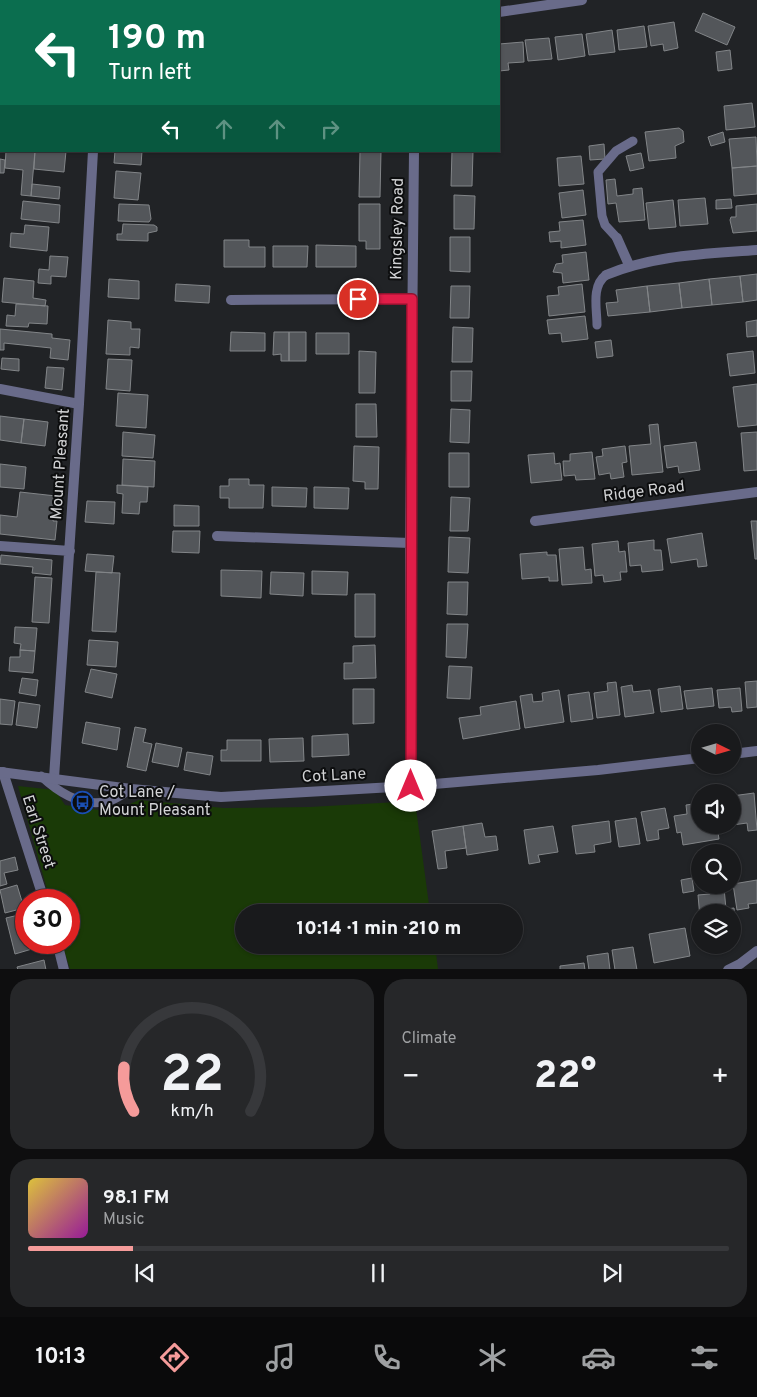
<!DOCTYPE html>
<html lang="en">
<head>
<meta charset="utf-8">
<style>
	:root { --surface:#191a1c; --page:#262729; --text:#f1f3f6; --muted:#9fa1a3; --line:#37383b; --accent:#f59b9a }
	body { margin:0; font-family:Overpass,sans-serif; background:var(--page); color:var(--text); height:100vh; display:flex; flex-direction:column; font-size:19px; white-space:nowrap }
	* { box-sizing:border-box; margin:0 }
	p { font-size:16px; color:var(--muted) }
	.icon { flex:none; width:28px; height:28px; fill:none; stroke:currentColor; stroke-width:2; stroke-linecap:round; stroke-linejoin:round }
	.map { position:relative; height:969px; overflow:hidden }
	.side { display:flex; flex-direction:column; gap:10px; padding:10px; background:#0e0e0f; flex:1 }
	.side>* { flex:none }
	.banner { position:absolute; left:0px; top:0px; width:500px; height:152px; box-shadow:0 1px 4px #0004,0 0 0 1px var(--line); background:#0b6e4f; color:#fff; overflow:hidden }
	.needle { width:32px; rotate:95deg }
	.controls { position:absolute; left:691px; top:724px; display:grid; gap:10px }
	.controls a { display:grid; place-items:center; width:50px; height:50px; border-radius:50%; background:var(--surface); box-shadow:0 1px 4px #0004,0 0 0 1px var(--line); font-size:25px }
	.speed { position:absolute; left:15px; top:889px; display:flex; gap:10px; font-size:25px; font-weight:700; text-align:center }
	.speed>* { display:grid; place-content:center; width:65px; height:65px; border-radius:50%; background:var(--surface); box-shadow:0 1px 4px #0004,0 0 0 1px var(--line); line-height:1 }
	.speed .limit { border:8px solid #d22; background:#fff; color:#111 }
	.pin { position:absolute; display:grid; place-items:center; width:42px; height:42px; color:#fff; margin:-21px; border:2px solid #fff; border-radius:50%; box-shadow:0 1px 5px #0007 }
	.me { position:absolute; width:55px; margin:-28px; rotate:0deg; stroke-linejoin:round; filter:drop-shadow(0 0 4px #0008) }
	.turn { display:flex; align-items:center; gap:18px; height:105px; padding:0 25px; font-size:22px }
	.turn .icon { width:65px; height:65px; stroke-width:2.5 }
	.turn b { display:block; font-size:35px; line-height:42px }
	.lanes { display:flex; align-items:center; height:48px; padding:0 25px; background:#0003; justify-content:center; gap:25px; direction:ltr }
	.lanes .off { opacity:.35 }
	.big { font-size:38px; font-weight:800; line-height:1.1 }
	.side .card { flex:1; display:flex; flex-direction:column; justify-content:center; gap:8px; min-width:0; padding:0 18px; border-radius:20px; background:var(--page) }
	.side .dial { align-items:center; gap:0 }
	.dial svg { height:130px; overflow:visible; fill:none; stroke:var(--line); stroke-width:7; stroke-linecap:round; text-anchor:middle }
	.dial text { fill:var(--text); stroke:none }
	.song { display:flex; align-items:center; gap:15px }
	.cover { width:60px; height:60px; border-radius:8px; background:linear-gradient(135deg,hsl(50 70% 55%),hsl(300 70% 35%)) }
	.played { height:5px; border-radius:2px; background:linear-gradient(90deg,var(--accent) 15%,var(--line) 15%) }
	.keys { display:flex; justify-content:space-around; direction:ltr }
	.heat { display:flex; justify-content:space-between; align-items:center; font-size:28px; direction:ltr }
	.side .tiles { flex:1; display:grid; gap:10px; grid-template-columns:1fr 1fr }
	.card:last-child { grid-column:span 2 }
	.trip { position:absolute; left:235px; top:904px; width:288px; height:50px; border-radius:25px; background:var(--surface); box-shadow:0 1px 4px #0004,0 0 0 1px var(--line); font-weight:800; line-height:50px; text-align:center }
	.tab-bar { display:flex; height:80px; justify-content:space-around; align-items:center; background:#0a0a0b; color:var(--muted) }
	.tab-bar .icon { width:35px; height:35px }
	.tab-bar .selected { color:var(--accent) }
	.tab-bar b { font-size:22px; color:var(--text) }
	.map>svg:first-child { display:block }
</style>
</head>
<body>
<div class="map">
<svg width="757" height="970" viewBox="0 0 757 970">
	<rect width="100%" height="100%" fill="#212326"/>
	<path fill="#1a3a07" d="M18 786 55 790 65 805 112 812 139 800 224 808 310 807 415 801 430 912H244V945H435L438 969H70L62 943 69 942V900H50Z"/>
	<path fill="#53565a" stroke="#828588" d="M703 13 735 27 727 45 695 31Z
		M674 22 678 48 664 51 663 44 651 46 648 26Z
		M644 26 647 47 619 50 617 30Z
		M612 30 615 52 589 55 586 34Z
		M582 34 585 56 558 60 555 37Z
		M549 38 552 59 528 61 525 40Z
		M523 42 524 62 508 63 509 70 499 71V44Z
		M730 50 732 69 718 71 716 52Z
		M752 103 755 127 726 130 724 106Z
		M679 128 683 131 684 142 675 146 676 158 649 161 645 132Z
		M723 132 725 142 711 146 708 137Z
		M756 137 757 166 732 168 729 139Z
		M604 144 605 159 590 160 589 146Z
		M6 151H35L31 196 21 195 23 170 5 168Z
		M35 151H66L64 172 34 169Z
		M115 151H142L141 165 114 163Z
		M360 151H381L380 197H359Z
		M452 151H473L472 186H451Z
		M641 153 644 168 630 171 626 156Z
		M581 156 584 184 559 186 557 158Z
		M0 159 5 160 4 173H0Z
		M757 166V194L734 196 732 168Z
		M116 171 141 173 138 200 114 198Z
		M615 179 617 196 633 194V189L642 188 645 220 619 222 616 203 608 204 606 180Z
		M32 184 60 187 59 199 31 196Z
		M583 190 586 215 562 218 559 193Z
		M454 195 475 196 474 229H454Z
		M705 198 708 224 680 226 678 200Z
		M731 199 732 208 716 209V200Z
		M673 200 676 227 649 229 646 203Z
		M23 201 60 205 59 223 21 219Z
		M119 204 149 205 151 219 149 222 118 221Z
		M359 204H380V249H366V241H359Z
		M757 204V231L733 233 730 220 731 217H736V206Z
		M583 220 586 245 561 248V241L550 242 549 232 560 231 559 222Z
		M123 224 154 225 157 227V231L148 233V241L117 240V234H122Z
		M25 225 49 227 47 251 10 247 11 233 24 234Z
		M450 237H470V272L450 271Z
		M224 240H249V247H265V267H224Z
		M316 245 356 246V267H316Z
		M273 246H308L307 267H273Z
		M586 252 589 280 563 283 562 273 553 272 556 264 563 263 562 255Z
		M50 256 68 257 66 277 51 276V284L38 283 39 269 49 270Z
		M757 274V300L743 302 740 276Z
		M740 276 743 302 712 305 709 279Z
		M4 278 34 281 33 298 46 300 45 306 2 302Z
		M109 279 139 281V299L108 297Z
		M709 279 712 305 682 308 679 283Z
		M679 283 682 308 650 312 647 286Z
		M176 284 210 286 209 303 175 301Z
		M582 284 585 312 549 316 547 296 559 295 558 287Z
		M451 286H470L469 318H450Z
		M647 286 650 312 608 316 606 303 618 302 616 290Z
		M16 304 48 306 47 324 29 323 28 327 6 326 7 315 15 316Z
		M585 316 588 339 562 342 561 333 549 334 547 320Z
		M108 320 131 322V329H140L139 348 130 347V355L106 354Z
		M757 320V336L747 337 746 322Z
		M453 327 473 328 472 362H452Z
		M0 329 52 334V338L70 340 68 360 50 358 51 348 4 343V350H0Z
		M231 332 265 333V351H230Z
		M274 332H289V361H281V354L273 355Z
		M289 332H306V361H289Z
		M316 333H349V354H316Z
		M611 340 613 356 597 358 595 342Z
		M359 351 376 352 375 393H359Z
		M753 351 755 373 730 376 727 354Z
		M2 358 19 359V371L1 369Z
		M108 359 132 360 130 391 106 389Z
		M47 367 64 368 62 390 45 388Z
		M451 371H472L471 401H451Z
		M757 384V425L738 427 733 387Z
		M118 393 148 395 146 428 116 426Z
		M356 404H376L377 437H356Z
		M451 409 470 410 469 443 450 442Z
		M0 416 24 419 21 443 0 440Z
		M24 419 48 422 45 446 21 443Z
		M658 424 663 472 632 475 629 446 651 444 649 425Z
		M123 432 155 435 153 458 122 456Z
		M757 432V470L744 471 741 433Z
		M696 442 700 470 679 473 678 466 667 468 664 446Z
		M354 446 379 447 378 489H365V482L353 481Z
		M625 446 627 462 622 463 624 477 611 479 610 473 599 475 596 457 603 456 602 449Z
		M592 452 595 479 576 480 575 475 564 476 563 461H570V454Z
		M449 453H469V487H449Z
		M554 453 555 464 560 463 562 480 531 483 528 455Z
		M123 459 155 461 154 487 122 485Z
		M0 464 26 467 24 489 0 487Z
		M229 479H249V485H264L263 508H229V498H220V486H229Z
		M117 485 148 487 147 502H140L139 514 122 513 123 494 117 493Z
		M272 487 307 488 306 507 272 506Z
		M314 487 349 488 348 509 314 508Z
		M20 492 56 496 53 521H57L55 540 0 534V515L17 517Z
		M451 497 470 498 468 531H450Z
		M87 501 115 502 114 524 85 522Z
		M174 505 199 506V526H174Z
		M751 521H757V559H755Z
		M173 531H200L199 553 172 552Z
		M702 533 707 566 698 567 697 559 671 563 667 539Z
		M449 537 470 538 468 573 448 572Z
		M654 540V550H661L663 570 642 572 641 565 630 566 628 543Z
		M618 541 619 552 625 551 627 572H620L621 580 604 582 603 575 595 576 592 544Z
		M583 547 585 570 591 569 592 583 562 585 559 549Z
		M547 552V555H556L558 581H549V577L522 579 520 554Z
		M87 554 114 556 112 573 85 571Z
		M1 555 52 560 51 575 32 573 33 567 0 564Z
		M221 570 262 571 261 598 221 596Z
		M312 571 348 572 347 595 312 594Z
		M96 572 120 573 116 632 92 631Z
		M271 572 304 573 303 596 270 594Z
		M35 577 52 578 49 623 32 622Z
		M448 582H468L467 615 447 614Z
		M355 594H375V637H355Z
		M447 624H468L466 658 446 657Z
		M15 627 37 628 35 651 20 650 21 644 14 643Z
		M89 640 118 642 116 667 87 665Z
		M375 645 376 678 344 679V663H353V646Z
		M20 650 35 651 33 673 9 671 10 657H20Z
		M449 666 472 667 470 699 447 698Z
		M91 669 117 674 112 698 85 692Z
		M22 678 38 680 36 696 19 693Z
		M757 681V707L747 708 745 682Z
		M616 682 620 715 597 718 594 693 608 691 607 683Z
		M632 685 633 692 650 690 654 713 625 717 621 687Z
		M680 686 683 709 661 712 658 689Z
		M712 688 714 706 687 709 684 691Z
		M740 688 742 711 732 712 731 707 719 708 717 690Z
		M353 689H374V723L353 724Z
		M559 690 564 722 525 728 520 696 532 694 533 702 543 701 542 693Z
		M589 692 593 719 571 722 568 695Z
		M0 699 15 701 12 725 0 724Z
		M516 701 520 729 463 739 459 718 481 715 480 707Z
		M19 702 40 705 37 728 16 725Z
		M86 722 120 728 117 750 82 743Z
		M135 727 146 729 143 742 152 744 146 771 127 767Z
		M348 734 349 755 312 757V736Z
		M303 738 304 761 270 762 269 739Z
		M227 740H261V761H221V750H227Z
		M156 743 182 748 178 767 152 762Z
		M187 752 213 756 210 775 184 770Z
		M754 793 757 830 748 831 747 823 725 826 732 825V796Z
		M700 803V825H720L717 826 719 839 683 845 681 832 677 833 674 816 687 814 686 805Z
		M665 808 669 828 658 830 659 839 647 841 641 812Z
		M636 818 640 844 619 847 615 821Z
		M609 821 611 842 594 845 595 852 576 854 572 826Z
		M482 823 485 837 496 836 498 850 467 855 463 826Z
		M463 826 466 848 445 851 447 868 438 869 432 831Z
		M553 826 558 852 538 855 540 862 529 864 524 830Z
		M15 857 18 870 4 873 7 884 0 886V861Z
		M692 878 694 891 683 893 681 880Z
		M757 880V903L748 904 749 908 737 910 733 884Z
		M17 885 24 908 5 913 0 890Z
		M724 888 726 909 734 908 736 926 732 927V912H700V918L698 895 710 894 709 889Z
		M23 914 26 928V942H30L32 949 15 954 6 918Z
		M685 928 690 956 654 963 649 934Z
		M633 947 637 970H615L612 950Z
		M608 953 610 970H589L587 956Z
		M44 960 46 970H18L17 967Z
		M584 963 585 970H560V966Z"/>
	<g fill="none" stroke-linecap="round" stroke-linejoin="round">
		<path stroke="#696b8a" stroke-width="9" d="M617 238 605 225 602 216 598 172 616 151 633 141
			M597 325C597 309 591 286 606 275
			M41 776C59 793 83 808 109 801 117 799 124 793 131 789"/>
		<path stroke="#696b8a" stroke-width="10" d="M101 1V0
			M416 1V0
			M499 12 582 0
			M0 117H1
			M617 238 629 265
			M606 275C653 255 707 254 757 250
			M231 300 412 299
			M0 389 79 404
			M535 521 757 492
			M217 536 410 543
			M0 546 70 551
			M3 772 44 900
			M54 778 79 404 93 151
			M411 786 410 543 414 151
			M57 942 64 970
			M728 970 740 964 757 951"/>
		<path stroke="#696b8a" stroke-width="10" d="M732 754 757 751
			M0 772 131 789 221 797 411 786 598 770 700 758"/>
	</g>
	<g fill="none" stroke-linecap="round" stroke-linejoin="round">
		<defs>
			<path id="route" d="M358 299H412L411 786"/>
		</defs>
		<use href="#route" stroke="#92132f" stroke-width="12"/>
		<use href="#route" stroke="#e11d48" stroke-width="9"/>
	</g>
	<defs>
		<symbol id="bus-ring" viewBox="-11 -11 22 22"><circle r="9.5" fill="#0c0d0e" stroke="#1a4fb4" stroke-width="1.5"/><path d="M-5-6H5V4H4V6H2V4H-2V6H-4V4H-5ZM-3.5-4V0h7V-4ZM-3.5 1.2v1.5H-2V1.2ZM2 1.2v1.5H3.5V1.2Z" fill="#1a4fb4"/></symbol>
	</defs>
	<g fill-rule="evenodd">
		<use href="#bus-ring" x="70" y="790" width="25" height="25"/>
	</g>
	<g text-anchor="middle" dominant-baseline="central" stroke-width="4" stroke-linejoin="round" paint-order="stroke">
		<g font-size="16" fill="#d2d3d5" stroke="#0c0d0e">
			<text transform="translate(398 229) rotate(-89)">Kingsley Road</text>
			<text transform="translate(61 464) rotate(-86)">Mount Pleasant</text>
			<text transform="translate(644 492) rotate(-7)">Ridge Road</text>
			<text transform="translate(334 776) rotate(-3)">Cot Lane</text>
			<text transform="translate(38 832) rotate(72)">Earl Street</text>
		</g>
		<g font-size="16" fill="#d2d3d5" stroke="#0c0d0e" text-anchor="start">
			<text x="99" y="793">Cot Lane /<tspan x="99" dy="18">Mount Pleasant</tspan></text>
		</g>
	</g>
</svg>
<div class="controls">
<a><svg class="needle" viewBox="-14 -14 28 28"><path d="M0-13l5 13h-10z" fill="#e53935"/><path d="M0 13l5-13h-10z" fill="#9fa1a3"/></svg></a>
<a><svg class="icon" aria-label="sound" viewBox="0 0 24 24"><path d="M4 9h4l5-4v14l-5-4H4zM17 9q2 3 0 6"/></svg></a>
<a><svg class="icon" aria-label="search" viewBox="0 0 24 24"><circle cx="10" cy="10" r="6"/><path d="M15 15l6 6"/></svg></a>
<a><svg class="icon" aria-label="layers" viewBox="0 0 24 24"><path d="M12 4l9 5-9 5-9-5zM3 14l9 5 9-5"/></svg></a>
</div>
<div class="speed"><div class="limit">30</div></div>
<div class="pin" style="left:358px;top:299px;background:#d93025"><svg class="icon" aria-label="arrive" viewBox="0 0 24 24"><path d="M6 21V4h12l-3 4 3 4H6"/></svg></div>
<svg class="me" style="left:411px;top:786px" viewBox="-20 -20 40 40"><circle r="19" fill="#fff"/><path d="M0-13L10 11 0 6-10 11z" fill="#e11d48"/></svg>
<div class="trip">10:14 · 1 min · 210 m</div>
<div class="banner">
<div class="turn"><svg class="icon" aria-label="left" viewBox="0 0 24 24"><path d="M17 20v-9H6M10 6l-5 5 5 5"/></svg><div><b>190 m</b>Turn left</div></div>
<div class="lanes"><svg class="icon" aria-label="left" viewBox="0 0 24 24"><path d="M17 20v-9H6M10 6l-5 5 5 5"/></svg><svg class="icon off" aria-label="ahead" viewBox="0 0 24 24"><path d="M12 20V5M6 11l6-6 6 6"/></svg><svg class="icon off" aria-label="ahead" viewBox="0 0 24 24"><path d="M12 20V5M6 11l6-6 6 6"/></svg><svg class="icon off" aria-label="right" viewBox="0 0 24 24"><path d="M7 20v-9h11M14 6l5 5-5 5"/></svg></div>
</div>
</div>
<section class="side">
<div class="tiles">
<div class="card dial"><svg viewBox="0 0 100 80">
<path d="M14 69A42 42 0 1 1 86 69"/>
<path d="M14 69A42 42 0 0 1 8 42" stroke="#f59b9a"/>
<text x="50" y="56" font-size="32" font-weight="700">22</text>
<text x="50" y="72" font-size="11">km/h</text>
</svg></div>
<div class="card"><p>Climate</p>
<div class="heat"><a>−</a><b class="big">22°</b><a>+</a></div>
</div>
<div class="card">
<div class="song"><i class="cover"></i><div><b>98.1 FM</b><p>Music</p></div></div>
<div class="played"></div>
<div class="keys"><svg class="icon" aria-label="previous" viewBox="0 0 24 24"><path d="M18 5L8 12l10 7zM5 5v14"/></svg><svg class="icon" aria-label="pause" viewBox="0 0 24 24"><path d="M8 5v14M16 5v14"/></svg><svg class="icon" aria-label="next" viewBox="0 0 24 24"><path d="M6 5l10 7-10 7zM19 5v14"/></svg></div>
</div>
</div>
</section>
<nav class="tab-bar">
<b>10:13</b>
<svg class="icon selected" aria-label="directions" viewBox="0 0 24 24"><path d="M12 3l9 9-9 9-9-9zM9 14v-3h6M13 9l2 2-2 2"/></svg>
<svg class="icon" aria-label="music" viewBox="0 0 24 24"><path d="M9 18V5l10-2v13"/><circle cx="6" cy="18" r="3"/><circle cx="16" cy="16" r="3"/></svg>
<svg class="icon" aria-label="phone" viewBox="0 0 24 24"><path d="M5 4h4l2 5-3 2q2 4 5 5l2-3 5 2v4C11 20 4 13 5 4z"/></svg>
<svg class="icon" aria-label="climate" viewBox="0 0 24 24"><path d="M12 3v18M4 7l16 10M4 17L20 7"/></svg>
<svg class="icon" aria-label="car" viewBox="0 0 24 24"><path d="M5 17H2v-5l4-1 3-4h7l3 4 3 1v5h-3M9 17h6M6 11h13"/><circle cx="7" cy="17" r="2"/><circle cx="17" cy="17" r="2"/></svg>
<svg class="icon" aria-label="filters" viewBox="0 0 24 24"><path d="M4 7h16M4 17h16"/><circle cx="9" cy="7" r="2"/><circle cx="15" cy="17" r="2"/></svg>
</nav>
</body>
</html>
